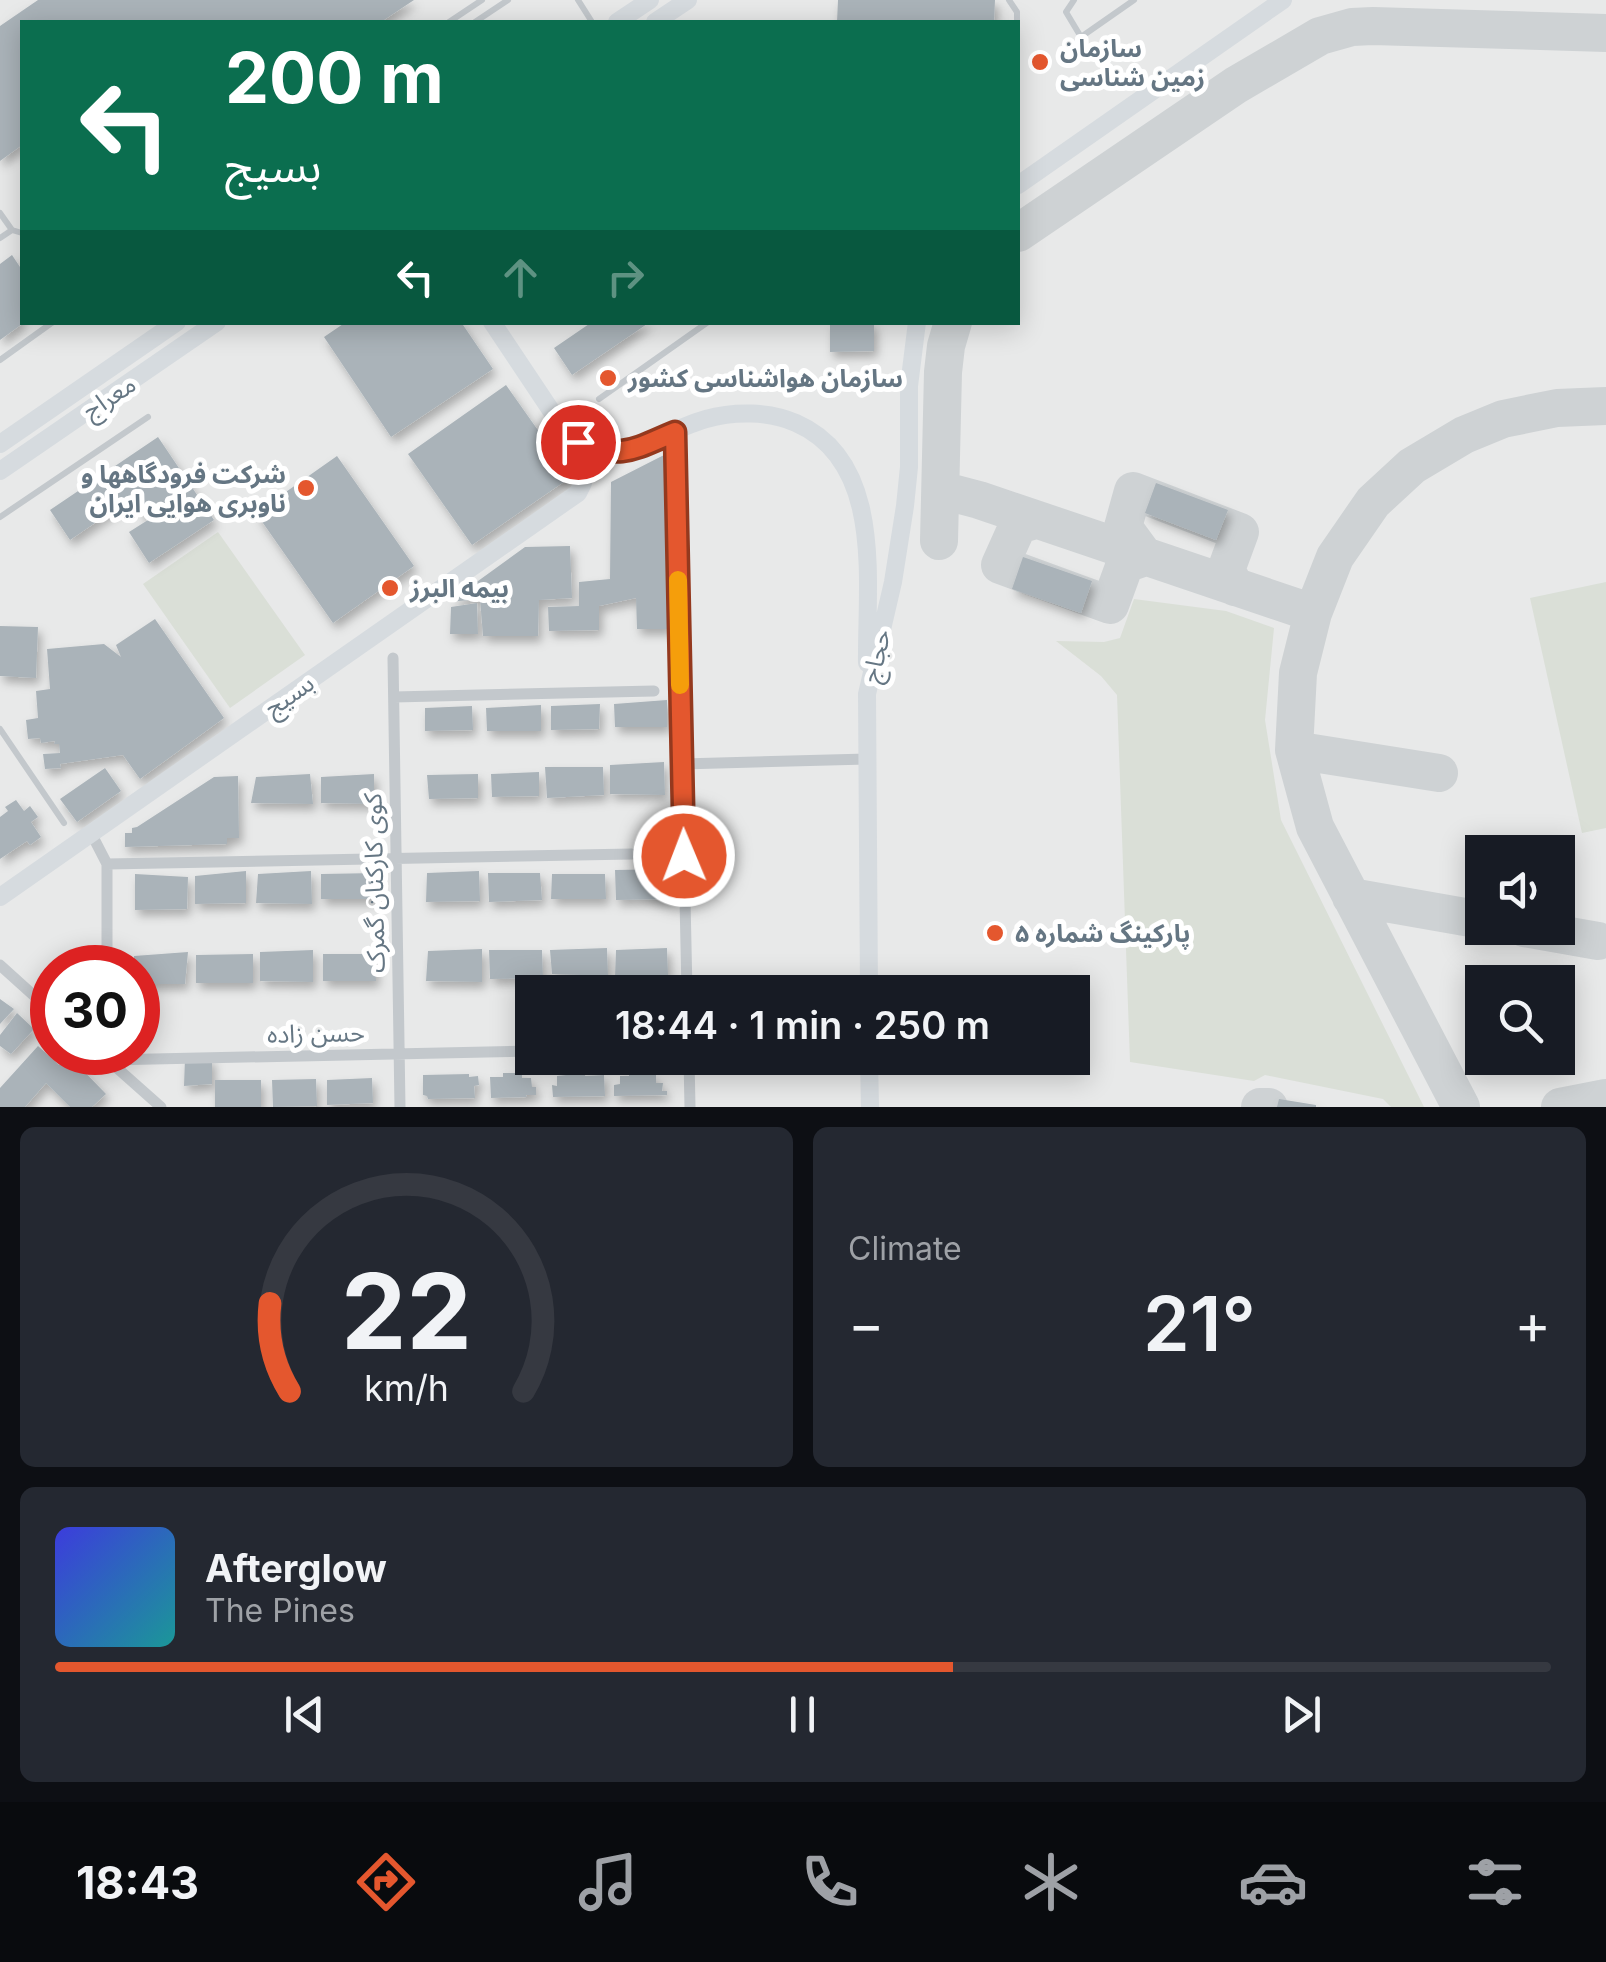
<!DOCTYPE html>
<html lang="en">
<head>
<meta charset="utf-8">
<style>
	:root { --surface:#171b24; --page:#242831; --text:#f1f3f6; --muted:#9ea1a6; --line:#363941; --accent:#e4572e }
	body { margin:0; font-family:Inter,"Noto Sans Arabic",sans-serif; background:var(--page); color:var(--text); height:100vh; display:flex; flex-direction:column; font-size:38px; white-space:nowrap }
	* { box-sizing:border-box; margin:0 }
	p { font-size:32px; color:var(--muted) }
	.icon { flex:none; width:55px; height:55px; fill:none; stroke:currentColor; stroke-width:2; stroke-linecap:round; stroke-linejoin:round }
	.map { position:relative; height:1107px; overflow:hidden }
	.sheet { display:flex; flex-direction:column; gap:20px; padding:20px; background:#0d0f14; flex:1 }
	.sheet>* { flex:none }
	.hud { position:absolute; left:20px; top:20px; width:1000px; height:305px; border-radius:0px; box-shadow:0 5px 25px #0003; background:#0b6e4f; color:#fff; overflow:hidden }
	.tools { position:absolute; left:1465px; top:835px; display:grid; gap:20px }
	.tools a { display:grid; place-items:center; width:110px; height:110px; border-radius:0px; background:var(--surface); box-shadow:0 5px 25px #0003; font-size:50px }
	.speed { position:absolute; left:30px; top:945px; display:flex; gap:20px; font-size:50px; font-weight:700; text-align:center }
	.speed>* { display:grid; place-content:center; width:130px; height:130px; border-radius:50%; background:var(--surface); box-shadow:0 5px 25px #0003; line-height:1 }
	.speed .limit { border:15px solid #d22; background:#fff; color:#111 }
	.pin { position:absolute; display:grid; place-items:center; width:85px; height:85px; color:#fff; margin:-42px; border:5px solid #fff; border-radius:50%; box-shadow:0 2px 10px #0007 }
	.me { position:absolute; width:110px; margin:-55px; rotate:359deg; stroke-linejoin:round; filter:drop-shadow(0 0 8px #0008) }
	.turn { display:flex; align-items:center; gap:35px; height:210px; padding:0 40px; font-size:45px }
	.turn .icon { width:130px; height:130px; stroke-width:2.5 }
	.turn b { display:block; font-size:70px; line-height:85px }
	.lanes { display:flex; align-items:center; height:95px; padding:0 40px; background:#0003; justify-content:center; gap:50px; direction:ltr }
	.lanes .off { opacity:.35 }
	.big { font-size:75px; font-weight:600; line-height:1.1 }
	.sheet .tile { flex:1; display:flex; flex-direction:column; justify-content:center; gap:15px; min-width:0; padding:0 35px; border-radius:15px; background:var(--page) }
	.sheet .dial { align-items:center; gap:0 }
	.dial svg { height:260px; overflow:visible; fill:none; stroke:var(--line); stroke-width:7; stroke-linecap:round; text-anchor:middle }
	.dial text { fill:var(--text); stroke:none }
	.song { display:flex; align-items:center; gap:30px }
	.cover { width:120px; height:120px; border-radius:15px; background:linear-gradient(135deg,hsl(240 70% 55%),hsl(180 70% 35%)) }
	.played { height:10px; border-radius:5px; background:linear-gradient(90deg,var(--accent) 60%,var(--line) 60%) }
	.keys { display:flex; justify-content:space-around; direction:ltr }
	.heat { display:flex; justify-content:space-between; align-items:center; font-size:55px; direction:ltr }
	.sheet .tiles { flex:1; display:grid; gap:20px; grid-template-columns:1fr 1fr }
	.tile:last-child { grid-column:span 2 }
	.trip { position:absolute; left:515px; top:975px; width:575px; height:100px; border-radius:0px; background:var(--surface); box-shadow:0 5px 25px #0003; font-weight:600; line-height:100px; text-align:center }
	.menu { display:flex; height:160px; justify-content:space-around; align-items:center; background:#090b0e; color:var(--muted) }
	.menu .icon { width:70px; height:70px }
	.menu .active { color:var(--accent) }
	.menu b { font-size:45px; color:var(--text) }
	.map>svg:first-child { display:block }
</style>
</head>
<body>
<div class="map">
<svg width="1606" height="1107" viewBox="0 0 1606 1107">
	<defs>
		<filter id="shadow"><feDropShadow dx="3.5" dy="6" stdDeviation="5" flood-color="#0004"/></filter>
	</defs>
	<rect width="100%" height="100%" fill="#fafaf8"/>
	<path fill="#e8e9e9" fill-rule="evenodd" d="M0 0H1606V1107H0ZM22 22H1018V322H22ZM1482 852H1558V928H1482ZM52 968H138V1052H52ZM1482 982H1558V1058H1482ZM532 992H1072V1058H532Z"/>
	<path fill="#dadfd7" d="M218 532 305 655 230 708 143 584Z
		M1606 582V828L1582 833 1530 598Z
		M1134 599 1226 611 1274 628 1265 720 1281 820 1424 1107H1391L1383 1099 1265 1075 1254 1081 1130 1062 1117 695 1101 676 1056 641 1104 642 1120 638Z"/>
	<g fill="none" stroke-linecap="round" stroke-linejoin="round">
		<path stroke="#ced2d4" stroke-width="38" d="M1018 233 1236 85 1320 36 1352 27 1373 26 1606 33
			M941 490 979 500 1313 613
			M1036 520 1018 525 1000 565 1110 605 1125 564 1145 557 1123 527 1133 491 1240 532 1226 570 1235 587
			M939 541 943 372 946 346 953 322
			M1294 750 1439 773
			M1351 897 1482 920
			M1524 928 1598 941
			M1260 1107H1269
			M1461 1107 1315 827 1294 750 1298 673 1313 613 1335 557 1373 502 1412 466 1464 435 1503 419 1557 408 1606 406
			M1560 1107 1606 1098"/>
	</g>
	<path fill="#aab3b9" filter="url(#shadow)" d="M38 0H414L381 22H22V145L0 161V26Z
		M838 0H995L994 22H837Z
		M12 255 22 270V324L0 340V264Z
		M346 322H461L493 369 391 437 324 337Z
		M592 322H650L572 375 554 348Z
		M830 322H874V351L830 352Z
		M506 385 571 477 472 545 408 454Z
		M158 437 214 520 149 563 129 532 148 520 133 497 70 540 50 510Z
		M664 455 669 629H637L636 598 599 606V630L549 631 548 607 579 606V582L610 579 611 482Z
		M337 456 414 566 333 623 256 513Z
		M1156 483 1228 510 1216 540 1145 513Z
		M570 546 572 598 539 600 538 636H483L480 599 449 602 525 547Z
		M1023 557 1092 581 1081 613 1012 589Z
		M477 603 478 634H450L451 607Z
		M155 619 224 718 140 779 123 755 60 764 61 768 45 769 43 754 60 753 59 744H54L55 741 41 743 40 738 28 739 26 720 38 718 36 691 50 689 47 649 104 644 121 657 116 645Z
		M0 626 38 627 36 678 0 676Z
		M667 700V727H615L614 704Z
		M600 704 599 729 551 730V706Z
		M541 705V731H487L486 708Z
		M472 706 473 730 425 731V708Z
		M664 762 665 795 610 794V765Z
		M545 767H603L604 795 547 798Z
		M105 768 121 791 77 822 60 799Z
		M539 772V796L492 797 491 774Z
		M310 774 313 804 251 803 256 777Z
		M374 774V804L321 803V777Z
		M478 774V798L429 799 427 775Z
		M238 776 239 838H227V844L125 847V833H132V828L137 827 214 777Z
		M16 800 24 811 30 806 38 817 31 822 41 837 30 845 27 841 0 859V817L8 811 5 807Z
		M671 869V899L616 900 615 870Z
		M246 871V903L195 904V876Z
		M311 871 312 904 256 903 258 874Z
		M479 871 480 901 426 902 427 873Z
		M378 873 377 899H321V874Z
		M488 873H540L542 900 489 902Z
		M135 874 188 877 187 909 135 910Z
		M552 874H605L606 899H551Z
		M607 948 608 976 552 974 550 950Z
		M667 948 668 975 615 977 616 950Z
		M482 949V982L426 981 428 951Z
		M313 950V982L260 981V952Z
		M489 950H542L543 978 490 979Z
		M188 952 185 984H138V968H134V956Z
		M253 954V983H196V955Z
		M323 954H375L376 981H323Z
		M0 999 14 1009 0 1024Z
		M17 1013 34 1029 11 1054 0 1046V1035Z
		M38 1046 59 1065 69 1056 106 1094 92 1107H70L46 1083 25 1107H0V1088Z
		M185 1058H212V1084L184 1086Z
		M565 1072H585V1076L604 1075 605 1096 553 1097 552 1085 557 1086V1076L566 1075Z
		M629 1072H647V1075H656V1083H663L662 1091H667V1095L614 1096V1085L620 1084V1076H629Z
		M503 1073H522V1078H531L532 1087H536V1095H526L527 1097 491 1098 490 1077H503Z
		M469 1074V1077L478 1076 479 1085 474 1086 475 1098 428 1099 427 1096 423 1095V1075Z
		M372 1078 373 1103 327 1105V1080Z
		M316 1079 317 1106 273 1107 272 1080Z
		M215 1080H261V1107H215Z
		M1279 1099 1316 1105V1107H1277Z"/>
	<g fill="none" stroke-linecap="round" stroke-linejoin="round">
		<path stroke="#c3c8cc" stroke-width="6" d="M578 0 592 22
			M1009 0 1017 12V22
			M1074 0 1066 12 1081 37 1134 0
			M449 22 482 0
			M475 22 508 0
			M0 213 12 230
			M0 238 12 230 22 233
			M0 360 53 322
			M599 399 708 322
			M0 517 148 417
			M0 729 64 823"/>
		<path stroke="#c3c8cc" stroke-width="11" d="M675 432 687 992
			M393 658 400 1107
			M394 697 654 691
			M682 764 867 759
			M91 833 107 864V968
			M107 864 632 854
			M0 965 52 1012
			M99 1052 161 1107
			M108 1052V1060L532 1051
			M689 1058 690 1107"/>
		<path stroke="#d6dbdf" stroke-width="18" d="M617 22 650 0
			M655 22 688 0
			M1018 185 1283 0
			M565 429C583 446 603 455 628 451 654 441 679 427 706 419 734 411 769 411 796 423 885 462 866 583 867 663
			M0 444 177 322
			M0 471 217 322
			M0 897 578 493 583 483V471L560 424 492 322
			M869 992 867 694 893 582 905 506 909 467V386L917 322
			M869 1058 870 1107"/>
	</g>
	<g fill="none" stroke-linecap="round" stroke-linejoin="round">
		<defs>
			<path id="route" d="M578 442C622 460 634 449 675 432L684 856"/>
		</defs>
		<use href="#route" stroke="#94391e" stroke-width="25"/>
		<use href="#route" stroke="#e4572e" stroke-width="18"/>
		<path stroke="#f59e0b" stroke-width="18" d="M678 580 680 685"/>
	</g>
	<g fill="#e4572e" stroke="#fff" stroke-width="4">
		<circle cx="1040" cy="62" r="10"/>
		<circle cx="608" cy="378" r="10"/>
		<circle cx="306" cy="488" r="10"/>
		<circle cx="390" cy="588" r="10"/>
		<circle cx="995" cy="933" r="10"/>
	</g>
	<g text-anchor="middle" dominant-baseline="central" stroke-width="10" stroke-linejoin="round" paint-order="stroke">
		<g font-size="25" font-weight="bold" fill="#657683" stroke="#fff" text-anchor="start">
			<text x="1060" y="48">سازمان<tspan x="1060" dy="29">زمین شناسی</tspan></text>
			<text x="628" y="378">سازمان هواشناسی کشور</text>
			<text x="286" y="474" text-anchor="end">شرکت فرودگاهها و<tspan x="286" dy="29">ناوبری هوایی ایران</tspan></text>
			<text x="410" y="588">بیمه البرز</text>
			<text x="1015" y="933">پارکینگ شماره ۵</text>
		</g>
		<g font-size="25" fill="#657683" stroke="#fff">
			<text transform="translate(109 397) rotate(-34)">معراج</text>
			<text transform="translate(876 656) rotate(-77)">حجاج</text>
			<text transform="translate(289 695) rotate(-35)">بسیج</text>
			<text transform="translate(374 883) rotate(-91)">کوی کارکنان گمرک</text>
			<text transform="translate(316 1033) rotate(-1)">حسن زاده</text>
		</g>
	</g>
</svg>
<div class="tools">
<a><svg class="icon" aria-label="sound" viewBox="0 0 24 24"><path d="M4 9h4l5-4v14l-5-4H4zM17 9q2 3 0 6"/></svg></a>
<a><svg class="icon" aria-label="search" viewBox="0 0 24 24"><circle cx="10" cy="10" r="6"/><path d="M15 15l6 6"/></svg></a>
</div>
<div class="speed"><div class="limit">30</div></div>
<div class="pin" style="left:578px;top:442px;background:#d93025"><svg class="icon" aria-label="arrive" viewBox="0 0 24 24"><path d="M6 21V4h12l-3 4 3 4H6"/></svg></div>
<svg class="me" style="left:684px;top:856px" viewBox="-20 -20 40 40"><circle r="17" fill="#e4572e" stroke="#fff" stroke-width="3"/><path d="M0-11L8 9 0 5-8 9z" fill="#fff"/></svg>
<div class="trip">18:44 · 1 min · 250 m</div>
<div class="hud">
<div class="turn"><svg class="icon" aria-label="left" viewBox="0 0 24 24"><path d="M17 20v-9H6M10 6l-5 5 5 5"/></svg><div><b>200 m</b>بسیج</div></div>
<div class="lanes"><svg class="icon" aria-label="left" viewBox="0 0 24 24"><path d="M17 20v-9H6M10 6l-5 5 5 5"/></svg><svg class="icon off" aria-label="ahead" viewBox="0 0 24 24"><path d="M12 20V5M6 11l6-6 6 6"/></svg><svg class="icon off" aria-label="right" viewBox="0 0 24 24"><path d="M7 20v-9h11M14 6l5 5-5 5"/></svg></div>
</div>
</div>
<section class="sheet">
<div class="tiles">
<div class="tile dial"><svg viewBox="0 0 100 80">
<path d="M14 69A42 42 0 1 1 86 69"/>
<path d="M14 69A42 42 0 0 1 8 42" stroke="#e4572e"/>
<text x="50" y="56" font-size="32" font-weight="700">22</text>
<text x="50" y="72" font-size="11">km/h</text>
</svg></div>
<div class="tile"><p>Climate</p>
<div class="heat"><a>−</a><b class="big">21°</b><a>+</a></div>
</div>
<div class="tile">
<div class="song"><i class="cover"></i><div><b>Afterglow</b><p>The Pines</p></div></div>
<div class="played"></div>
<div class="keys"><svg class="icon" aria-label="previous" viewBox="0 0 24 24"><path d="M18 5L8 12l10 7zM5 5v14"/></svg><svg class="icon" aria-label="pause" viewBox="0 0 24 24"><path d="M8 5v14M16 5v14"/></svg><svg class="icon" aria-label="next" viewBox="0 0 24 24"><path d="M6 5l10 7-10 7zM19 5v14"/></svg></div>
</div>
</div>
</section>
<nav class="menu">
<b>18:43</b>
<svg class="icon active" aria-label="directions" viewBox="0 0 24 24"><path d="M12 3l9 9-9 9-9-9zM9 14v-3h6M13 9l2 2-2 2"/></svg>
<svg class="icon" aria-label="music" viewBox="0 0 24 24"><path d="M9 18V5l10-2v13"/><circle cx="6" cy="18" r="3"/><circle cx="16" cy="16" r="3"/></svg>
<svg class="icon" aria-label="phone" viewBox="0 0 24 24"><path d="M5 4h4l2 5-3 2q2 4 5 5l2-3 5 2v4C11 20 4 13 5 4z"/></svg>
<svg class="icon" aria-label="climate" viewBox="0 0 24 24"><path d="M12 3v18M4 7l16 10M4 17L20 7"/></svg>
<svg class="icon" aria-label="car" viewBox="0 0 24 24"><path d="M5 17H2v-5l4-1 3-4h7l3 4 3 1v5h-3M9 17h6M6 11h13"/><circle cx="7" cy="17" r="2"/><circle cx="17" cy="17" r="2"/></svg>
<svg class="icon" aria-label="filters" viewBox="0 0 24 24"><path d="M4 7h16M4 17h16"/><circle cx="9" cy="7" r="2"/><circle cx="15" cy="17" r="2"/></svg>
</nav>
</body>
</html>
